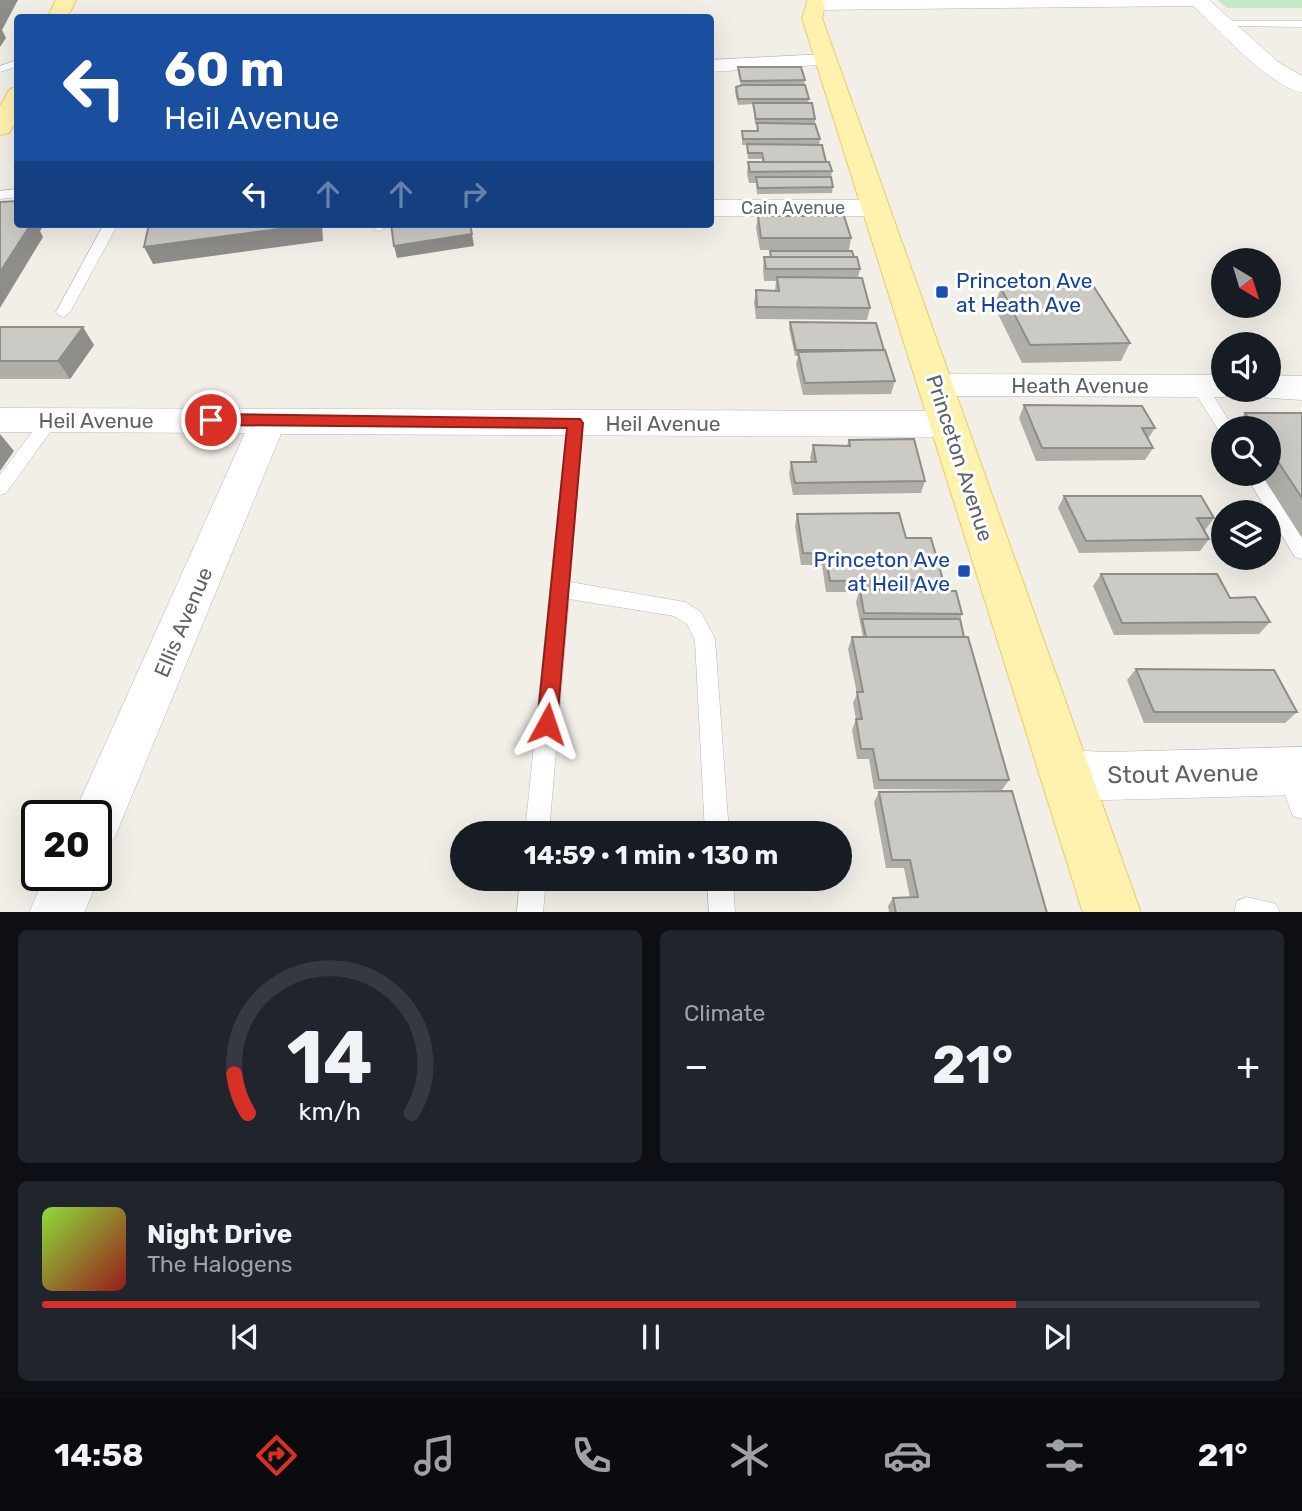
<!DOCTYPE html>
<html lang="en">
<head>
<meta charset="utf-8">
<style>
	:root { --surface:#171b24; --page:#20242c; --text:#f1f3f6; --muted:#9ea1a6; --line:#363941; --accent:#d93025 }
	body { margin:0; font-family:Rubik,sans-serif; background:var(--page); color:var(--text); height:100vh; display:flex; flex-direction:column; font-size:26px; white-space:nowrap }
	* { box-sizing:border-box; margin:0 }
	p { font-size:23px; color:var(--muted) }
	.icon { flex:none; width:38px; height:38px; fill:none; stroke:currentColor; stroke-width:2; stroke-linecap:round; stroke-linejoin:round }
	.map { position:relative; height:912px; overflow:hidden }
	.details { display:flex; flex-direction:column; gap:18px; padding:18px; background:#0d0f14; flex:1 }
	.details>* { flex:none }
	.top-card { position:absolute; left:14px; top:14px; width:700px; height:214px; border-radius:7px; box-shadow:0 7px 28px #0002; background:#1a4fa0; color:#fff; overflow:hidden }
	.needle { width:46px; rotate:142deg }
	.buttons { position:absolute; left:1211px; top:248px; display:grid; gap:14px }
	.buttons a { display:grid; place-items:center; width:70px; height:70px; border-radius:50%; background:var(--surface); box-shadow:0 7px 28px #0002; font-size:35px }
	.speed { position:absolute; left:21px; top:800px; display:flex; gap:14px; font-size:35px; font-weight:700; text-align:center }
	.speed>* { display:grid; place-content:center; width:91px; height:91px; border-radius:50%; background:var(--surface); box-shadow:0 7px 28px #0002; line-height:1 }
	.speed .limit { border:4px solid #111; border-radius:10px; background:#fff; color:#111 }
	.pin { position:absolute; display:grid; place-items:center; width:60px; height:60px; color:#fff; margin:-30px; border:4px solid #fff; border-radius:50%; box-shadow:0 2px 7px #0007 }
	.me { position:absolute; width:77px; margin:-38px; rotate:5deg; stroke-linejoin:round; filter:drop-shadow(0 0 5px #0008) }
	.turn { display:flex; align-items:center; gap:24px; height:147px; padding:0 35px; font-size:32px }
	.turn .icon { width:91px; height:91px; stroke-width:2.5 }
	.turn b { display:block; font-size:49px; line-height:60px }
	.lanes { display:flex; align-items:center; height:66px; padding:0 35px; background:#0003; justify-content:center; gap:35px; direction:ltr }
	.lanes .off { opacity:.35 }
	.big { font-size:52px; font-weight:700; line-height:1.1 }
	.details .widget { flex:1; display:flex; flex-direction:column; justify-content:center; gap:10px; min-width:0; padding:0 24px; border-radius:10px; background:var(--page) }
	.details .dial { align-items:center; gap:0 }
	.dial svg { height:182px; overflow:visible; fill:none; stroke:var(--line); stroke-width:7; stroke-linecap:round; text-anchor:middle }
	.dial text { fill:var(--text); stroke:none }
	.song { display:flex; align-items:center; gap:21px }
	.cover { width:84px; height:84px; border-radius:10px; background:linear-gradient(135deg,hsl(90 70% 55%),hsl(0 70% 35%)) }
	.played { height:7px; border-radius:4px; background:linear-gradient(90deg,var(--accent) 80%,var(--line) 80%) }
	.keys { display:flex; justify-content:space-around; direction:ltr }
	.heat { display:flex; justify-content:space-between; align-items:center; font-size:38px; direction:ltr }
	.details .tiles { flex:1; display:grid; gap:18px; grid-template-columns:1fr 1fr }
	.widget:last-child { grid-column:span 2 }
	.trip { position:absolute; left:450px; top:821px; width:402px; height:70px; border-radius:35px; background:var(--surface); box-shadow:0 7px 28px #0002; font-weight:700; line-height:70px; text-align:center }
	.dock { display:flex; height:112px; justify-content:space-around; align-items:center; background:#090b0e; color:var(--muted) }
	.dock .icon { width:49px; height:49px }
	.dock .active { color:var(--accent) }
	.dock b { font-size:32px; color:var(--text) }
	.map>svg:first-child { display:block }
</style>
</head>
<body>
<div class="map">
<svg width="1302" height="913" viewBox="0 0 1302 913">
	<rect width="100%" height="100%" fill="#f1efe8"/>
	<path fill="#c5e8c5" d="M1218 0H1302V8H1227Z"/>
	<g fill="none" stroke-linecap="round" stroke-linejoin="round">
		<defs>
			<path id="lane" d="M1221 21H1302V27L1224 26 1219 23Z
				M18 60V66L0 72V66Z
				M18 189V197L0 199V191Z
				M104 224H118L70 312 63 317 58 315 56 312Z
				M373 224H387V227L380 231 375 230Z
				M1199 381 1205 382 1234 429H1223V434L1220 433 1191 386Z
				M50 414 56 416 58 420 56 424 6 493 0 495V475L44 416Z
				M575 417 583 423 570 582 685 602 701 612 715 639 729 833H705L695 640 687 624 674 616 569 599 549 833H525L567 423Z
				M1245 474H1263L1302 535V559L1295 557Z
				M1289 763 1297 767 1302 778V819L1293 816 1277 775 1281 767Z
				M520 878H546L543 913H517Z
				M707 878H733L735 913H709Z
				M1246 897 1276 904 1280 913H1234L1237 901Z"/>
			<path id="street" d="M808 0H1209L1278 62 1302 76V93C1265 83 1221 31 1193 6L815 10 808 8 806 4Z
				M827 54 834 56 837 60 834 64 710 72V60Z
				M710 200H876L885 202 889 208 885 214 876 216H710Z
				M936 374 1223 375V390H1237L1235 394 1223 397 936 396 924 393 919 385 924 377Z
				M1269 376H1302V400L1269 398 1257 395 1254 390H1269Z
				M0 408 948 411 961 415 966 424 961 433 948 437 281 434 114 839 96 847V816H73L245 433 0 432Z
				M1302 747V795L1107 800 1064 798 1047 791 1039 774 1047 757 1064 750 1107 752Z
				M96 867 100 875 84 913H29L45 875H96Z"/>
			<path id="primary" d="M56 0H76L67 18H47Z
				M808 0H822L825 4 822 18 1141 913H1083L802 18Z
				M18 87V118L9 133 0 135V106L10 89Z"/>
		</defs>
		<use href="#lane" stroke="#b5b8bc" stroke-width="1"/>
		<use href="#street" stroke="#b5b8bc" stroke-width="1"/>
		<use href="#primary" stroke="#f2c960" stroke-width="2"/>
		<use href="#lane" fill="#fff" fill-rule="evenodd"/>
		<use href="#street" fill="#fff" fill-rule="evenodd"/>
		<use href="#primary" fill="#fff2af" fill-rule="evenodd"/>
	</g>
	<path fill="#afaea9" d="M738 67 805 80 804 85 809 99 808 103 815 119V124L820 139 819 145 832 171 831 177 833 187 832 193 757 194 756 183H749L747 174 748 162H762V159H748L747 145H742V131H757V124H755L753 104 738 105 735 92 736 87 741 85 738 73Z
		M758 216 851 238 849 250H760L756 228Z
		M770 251 854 257 860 269 858 278 870 308 867 320 756 319 754 302 756 290 775 291 776 281H764L763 269 764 257H770Z
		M1001 288 1130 343 1121 361 1022 363 994 306Z
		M790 322 884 350 895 381 891 394 803 395 796 364 798 356H795L789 328Z
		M0 327 94 345 70 379H0Z
		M1024 405 1155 428 1148 439 1153 448 1145 460 1036 461 1019 418Z
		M1245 413H1302V538L1261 474H1269V429H1234Z
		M849 440 925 481 921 493 793 495 789 474 791 462H811L810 458 813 445H847Z
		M1064 496 1214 518 1205 530 1209 539 1200 551 1079 553 1058 508Z
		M797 514 906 538 943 580 938 590 962 614 960 619 964 637 1009 780 1002 790 874 789 869 759H857L852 730 856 719 853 703 857 694 848 649 852 637H863L856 602 859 592H826L822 565H801L795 526Z
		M1101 574 1230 598 1270 622 1259 634 1114 635 1093 586Z
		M1136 669 1297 712 1285 723H1144L1127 680Z
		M879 792 1047 913H889L888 906 893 898H910L904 868H886L874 802Z"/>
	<path fill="#8f8d8a" d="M0 0H18L2 30 6 38 0 47Z
		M28 224H45L40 231 43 237 0 308V272Z
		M317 224H322L323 241 153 264 144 247Z
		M472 234 474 246 397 258 394 246Z
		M83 327 94 345 70 379 58 361Z
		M0 434 14 451 0 471Z"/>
	<path fill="#cccac5" stroke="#8f8d8a" stroke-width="2" d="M738 67H801L805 80 741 81Z
		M742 85H805L809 99H738L736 87Z
		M753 103H812L815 119H756Z
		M757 123 815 124 820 139H743L742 131H758Z
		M747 144 822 145 826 162H764L762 153H748Z
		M748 162H829L832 171 750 172Z
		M756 177H831L833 187 758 188Z
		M18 201V224H31L0 272V202Z
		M758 216H844L851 238H761Z
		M149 224H317L144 247Z
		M391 224H470L472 234 394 246Z
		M770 251H852L854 257H771Z
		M764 257H857L860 269H766Z
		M777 277 862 278 870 308 757 307 756 290 779 291Z
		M1094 287 1130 343 1030 345 1001 288Z
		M790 322 876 323 884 350H796Z
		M0 327H83L58 361H0Z
		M885 350 895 381 805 383 798 352Z
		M1024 405 1142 406 1155 428H1142L1153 448H1042Z
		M1245 413H1302V498L1269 448V429H1256Z
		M914 439 925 481 795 483 791 462H816L813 445 850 446 849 440Z
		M1064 496H1201L1214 518H1197L1209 539 1086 541Z
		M899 513 906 538H931L943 580 830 581 825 554 803 553 797 514Z
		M1101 574H1217L1230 598 1255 597 1270 622 1122 623Z
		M860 590 956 591 962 614 864 613Z
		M862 619H960L964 637H866Z
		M852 637H968L1009 780H879L873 749H861L856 719H862L857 692H863Z
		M1136 669 1274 670 1297 712H1154Z
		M1012 791 1047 913H896L893 898 918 897 910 860H892L879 792Z"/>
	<path fill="#d93025" stroke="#8d1f18" stroke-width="2" d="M211 414 580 419 583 423 557 724 554 731 547 734 540 731 537 724 567 428 211 425 203 420Z"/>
	<g fill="#1a4fb4" stroke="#fff" stroke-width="2.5">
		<rect x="935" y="285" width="14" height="14" rx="3.5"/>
		<rect x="957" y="564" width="14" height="14" rx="3.5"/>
	</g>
	<g text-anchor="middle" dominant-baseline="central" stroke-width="6" stroke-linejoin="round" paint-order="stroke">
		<g font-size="18" fill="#5f6368" stroke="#fff">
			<text x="793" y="208">Cain Avenue</text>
		</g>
		<g font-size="21" fill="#164399" stroke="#fff" text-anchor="start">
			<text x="956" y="280">Princeton Ave<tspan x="956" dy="24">at Heath Ave</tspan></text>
			<text x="950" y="559" text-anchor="end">Princeton Ave<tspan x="950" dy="24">at Heil Ave</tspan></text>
		</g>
		<g font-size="21" fill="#5f6368" stroke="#fff">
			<text x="1080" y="385">Heath Avenue</text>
			<text x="96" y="420">Heil Avenue</text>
			<text x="663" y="423">Heil Avenue</text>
			<text transform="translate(960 458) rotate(72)">Princeton Avenue</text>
			<text transform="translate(183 622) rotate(-67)">Ellis Avenue</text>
		</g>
		<g font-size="24" fill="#5f6368" stroke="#fff">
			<text transform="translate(1183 774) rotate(-1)">Stout Avenue</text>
		</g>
	</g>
</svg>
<div class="buttons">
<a><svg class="needle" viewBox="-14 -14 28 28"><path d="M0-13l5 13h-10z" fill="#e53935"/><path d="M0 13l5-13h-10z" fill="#9ea1a6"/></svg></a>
<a><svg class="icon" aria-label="sound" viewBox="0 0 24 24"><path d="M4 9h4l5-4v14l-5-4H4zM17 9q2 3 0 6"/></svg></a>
<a><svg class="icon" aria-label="search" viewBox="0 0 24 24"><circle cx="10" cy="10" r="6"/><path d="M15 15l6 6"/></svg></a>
<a><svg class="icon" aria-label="layers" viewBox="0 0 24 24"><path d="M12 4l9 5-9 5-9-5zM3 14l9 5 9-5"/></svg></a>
</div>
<div class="speed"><div class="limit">20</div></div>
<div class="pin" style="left:211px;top:420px;background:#d93025"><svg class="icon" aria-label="arrive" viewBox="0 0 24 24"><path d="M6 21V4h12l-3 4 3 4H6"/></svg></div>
<svg class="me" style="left:547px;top:724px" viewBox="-20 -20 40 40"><path d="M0-17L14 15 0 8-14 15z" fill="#d93025" stroke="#fff" stroke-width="4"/></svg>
<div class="trip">14:59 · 1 min · 130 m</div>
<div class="top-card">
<div class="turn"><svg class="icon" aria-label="left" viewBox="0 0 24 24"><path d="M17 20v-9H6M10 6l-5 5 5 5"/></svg><div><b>60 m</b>Heil Avenue</div></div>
<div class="lanes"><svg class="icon" aria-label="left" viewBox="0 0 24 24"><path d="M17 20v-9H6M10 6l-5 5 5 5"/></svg><svg class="icon off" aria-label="ahead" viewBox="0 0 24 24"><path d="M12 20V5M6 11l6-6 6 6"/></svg><svg class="icon off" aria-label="ahead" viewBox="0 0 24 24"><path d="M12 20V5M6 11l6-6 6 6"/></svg><svg class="icon off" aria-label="right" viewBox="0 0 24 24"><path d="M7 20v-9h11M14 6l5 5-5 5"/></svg></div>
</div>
</div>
<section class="details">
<div class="tiles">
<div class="widget dial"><svg viewBox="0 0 100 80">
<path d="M14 69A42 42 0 1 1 86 69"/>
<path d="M14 69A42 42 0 0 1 8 52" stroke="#d93025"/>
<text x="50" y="56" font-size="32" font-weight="700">14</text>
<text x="50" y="72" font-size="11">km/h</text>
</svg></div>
<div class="widget"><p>Climate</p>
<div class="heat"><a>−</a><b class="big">21°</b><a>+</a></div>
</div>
<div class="widget">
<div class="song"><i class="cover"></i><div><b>Night Drive</b><p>The Halogens</p></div></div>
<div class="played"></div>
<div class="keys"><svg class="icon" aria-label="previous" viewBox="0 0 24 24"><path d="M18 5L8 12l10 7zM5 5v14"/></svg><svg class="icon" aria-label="pause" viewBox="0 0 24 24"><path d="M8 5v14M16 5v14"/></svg><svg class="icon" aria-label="next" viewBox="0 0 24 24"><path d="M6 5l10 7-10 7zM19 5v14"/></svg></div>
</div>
</div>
</section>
<nav class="dock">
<b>14:58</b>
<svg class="icon active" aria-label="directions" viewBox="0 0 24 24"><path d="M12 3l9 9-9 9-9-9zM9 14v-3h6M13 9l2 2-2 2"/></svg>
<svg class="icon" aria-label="music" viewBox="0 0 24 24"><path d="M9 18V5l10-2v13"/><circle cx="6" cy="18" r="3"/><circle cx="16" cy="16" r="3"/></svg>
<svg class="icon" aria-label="phone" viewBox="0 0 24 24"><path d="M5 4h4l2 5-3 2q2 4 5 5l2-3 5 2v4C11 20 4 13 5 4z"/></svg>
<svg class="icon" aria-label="climate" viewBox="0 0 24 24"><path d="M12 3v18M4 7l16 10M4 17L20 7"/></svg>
<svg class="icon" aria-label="car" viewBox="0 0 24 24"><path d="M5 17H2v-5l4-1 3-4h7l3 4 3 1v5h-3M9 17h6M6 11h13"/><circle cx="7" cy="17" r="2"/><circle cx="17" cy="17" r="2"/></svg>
<svg class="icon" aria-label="filters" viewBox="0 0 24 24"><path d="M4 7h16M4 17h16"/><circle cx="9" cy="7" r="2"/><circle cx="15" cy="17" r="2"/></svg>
<b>21°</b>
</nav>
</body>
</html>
